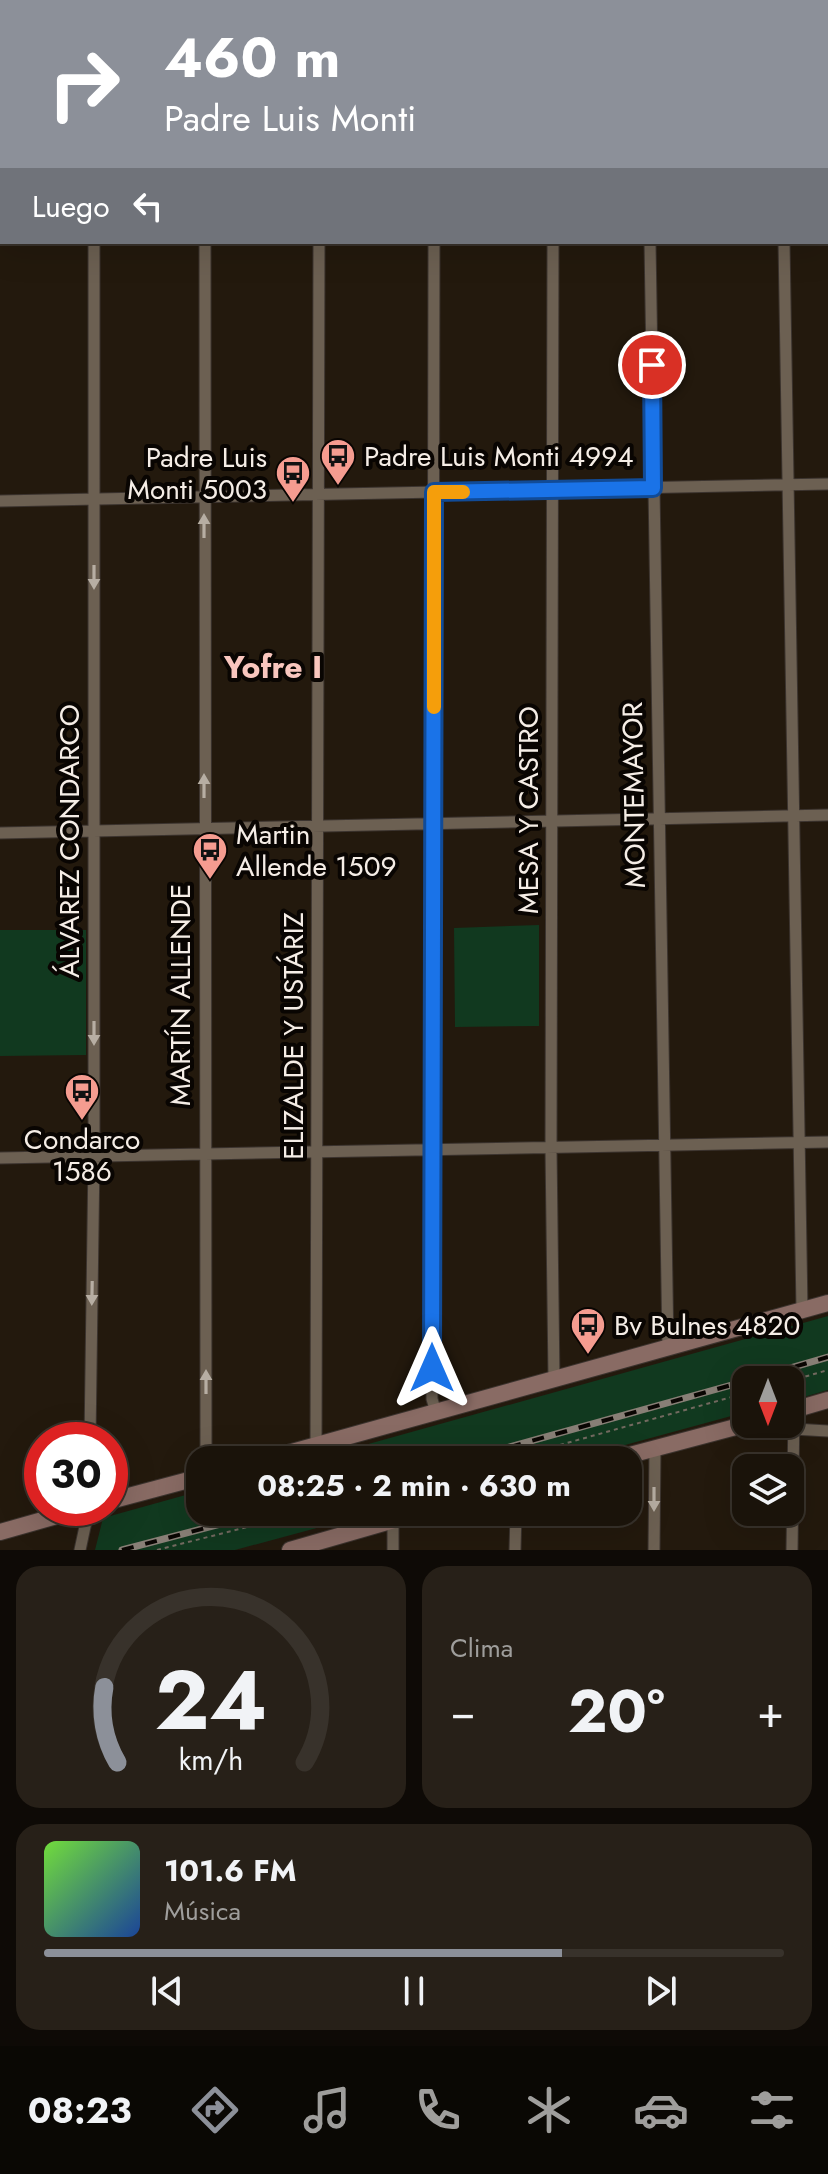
<!DOCTYPE html>
<html lang="es">
<head>
<meta charset="utf-8">
<style>
	:root { --surface:#1a130a; --page:#272018; --text:#f1f3f6; --muted:#9f9e9c; --line:#38322b; --accent:#8c9099 }
	body { margin:0; font-family:Jost,sans-serif; background:var(--page); color:var(--text); height:100vh; display:flex; flex-direction:column; font-size:30px; white-space:nowrap }
	* { box-sizing:border-box; margin:0 }
	p { font-size:26px; color:var(--muted) }
	.icon { flex:none; width:44px; height:44px; fill:none; stroke:currentColor; stroke-width:2; stroke-linecap:round; stroke-linejoin:round }
	.map { position:relative; height:1550px; overflow:hidden }
	.panel { display:flex; flex-direction:column; gap:16px; padding:16px; background:#0e0a06; flex:1 }
	.panel>* { flex:none }
	.banner { position:absolute; left:0px; top:0px; width:828px; height:244px; box-shadow:0 8px 32px #0002,0 0 0 2px var(--line); background:#8c9099; color:#fff; overflow:hidden }
	.needle { width:52px; rotate:180deg }
	.fabs { position:absolute; left:732px; top:1366px; display:grid; gap:16px }
	.fabs a { display:grid; place-items:center; width:72px; height:72px; border-radius:16px; background:var(--surface); box-shadow:0 8px 32px #0002,0 0 0 2px var(--line); font-size:40px }
	.speed { position:absolute; left:24px; top:1422px; display:flex; gap:16px; font-size:40px; font-weight:700; text-align:center }
	.speed>* { display:grid; place-content:center; width:104px; height:104px; border-radius:50%; background:var(--surface); box-shadow:0 8px 32px #0002,0 0 0 2px var(--line); line-height:1 }
	.speed .limit { border:12px solid #d22; background:#fff; color:#111 }
	.pin { position:absolute; display:grid; place-items:center; width:68px; height:68px; color:#fff; margin:-34px; border:4px solid #fff; border-radius:50%; box-shadow:0 2px 8px #0007 }
	.me { position:absolute; width:88px; margin:-44px; rotate:0deg; stroke-linejoin:round; filter:drop-shadow(0 0 6px #0008) }
	.turn { display:flex; align-items:center; gap:28px; height:168px; padding:0 32px; font-size:36px }
	.turn .icon { width:104px; height:104px; stroke-width:2.5 }
	.turn b { display:block; font-size:56px; line-height:68px }
	.then { display:flex; align-items:center; height:76px; padding:0 32px; background:#0003; gap:16px; font-size:30px }
	.big { font-size:60px; font-weight:700; line-height:1.1 }
	.panel .card { flex:1; display:flex; flex-direction:column; justify-content:center; gap:12px; min-width:0; padding:0 28px; border-radius:24px; background:var(--page) }
	.panel .dial { align-items:center; gap:0 }
	.dial svg { height:208px; overflow:visible; fill:none; stroke:var(--line); stroke-width:7; stroke-linecap:round; text-anchor:middle }
	.dial text { fill:var(--text); stroke:none }
	.song { display:flex; align-items:center; gap:24px }
	.cover { width:96px; height:96px; border-radius:12px; background:linear-gradient(135deg,hsl(100 70% 55%),hsl(220 70% 35%)) }
	.played { height:8px; border-radius:4px; background:linear-gradient(90deg,var(--accent) 70%,var(--line) 70%) }
	.keys { display:flex; justify-content:space-around; direction:ltr }
	.heat { display:flex; justify-content:space-between; align-items:center; font-size:44px; direction:ltr }
	.panel .tiles { flex:1; display:grid; gap:16px; grid-template-columns:1fr 1fr }
	.card:last-child { grid-column:span 2 }
	.trip { position:absolute; left:186px; top:1446px; width:456px; height:80px; border-radius:24px; background:var(--surface); box-shadow:0 8px 32px #0002,0 0 0 2px var(--line); font-weight:700; line-height:80px; text-align:center }
	.tabs { display:flex; height:128px; justify-content:space-around; align-items:center; background:#0a0804; color:var(--muted) }
	.tabs .icon { width:56px; height:56px }
	.tabs .current { color:var(--accent) }
	.tabs b { font-size:36px; color:var(--text) }
	.map>svg:first-child { display:block }
</style>
</head>
<body>
<div class="map">
<svg width="828" height="1550" viewBox="0 0 828 1550">
	<rect width="100%" height="100%" fill="#23190d"/>
	<path fill="#11391f" d="M539 925V1026L455 1027 454 928Z
		M0 930H86V1055L0 1056Z
		M828 1316V1390L790 1401V1380H746V1412L570 1460H311Z
		M200 1491V1512H376L235 1550H95L103 1518Z"/>
	<g fill="none" stroke-linecap="round" stroke-linejoin="round">
		<defs>
			<path id="minor" d="M205 0V2
				M315 0V2
				M8 2V0
				M434 2 435 0
				M0 60 2 45
				M826 159H828
				M205 242 206 1460
				M434 242 432 1399 436 1412
				M553 242 551 1149 554 1379
				M650 242 668 1348
				M784 242 802 1310
				M0 501 828 484
				M0 833 828 815
				M0 1158 828 1142
				M743 1426 828 1431
				M90 1440 94 1157V242
				M316 1445 319 242
				M80 1550 89 1508
				M393 1550V1520
				M515 1550 516 1512
				M654 1550 655 1448
				M792 1550 794 1410"/>
			<path id="secondary" d="M790 1411 828 1400
				M263 1460 828 1303
				M611 1460 747 1424
				M110 1501 200 1477
				M0 1532 85 1508
				M290 1550 422 1512"/>
		</defs>
		<use href="#minor" stroke="#3b332e" stroke-width="13"/>
		<use href="#secondary" stroke="#3b332e" stroke-width="18"/>
		<path stroke="#736a60" stroke-width="2" stroke-dasharray="4 4" stroke-linecap="butt" d="M790 1381 828 1370
			M506 1460 746 1393
			M157 1550 306 1512"/>
		<use href="#minor" stroke="#6c6052" stroke-width="11"/>
		<use href="#secondary" stroke="#896b64" stroke-width="16"/>
		<defs>
			<path id="rail" d="M749 1380 828 1357
				M463 1460 746 1381
				M122 1550 266 1512"/>
		</defs>
		<use href="#rail" stroke="#887f76" stroke-width="7"/>
		<use href="#rail" stroke="#090502" stroke-width="4" stroke-dasharray="12" stroke-linecap="butt"/>
	</g>
	<defs><path id="oneway-solid" d="M-6-.8H1V-3.2L6.5 0L1 3.2V.8H-6Z" transform="scale(2)"/></defs>
	<g fill="#b7aea3">
		<use href="#oneway-solid" transform="translate(204 526) rotate(-90)"/>
		<use href="#oneway-solid" transform="translate(94 577) rotate(90)"/>
		<use href="#oneway-solid" transform="translate(204 786) rotate(-90)"/>
		<use href="#oneway-solid" transform="translate(94 1033) rotate(90)"/>
		<use href="#oneway-solid" transform="translate(92 1293) rotate(91)"/>
		<use href="#oneway-solid" transform="translate(206 1382) rotate(-90)"/>
		<use href="#oneway-solid" transform="translate(654 1499) rotate(90)"/>
	</g>
	<g fill="none" stroke-linecap="round" stroke-linejoin="round">
		<defs>
			<path id="route" d="M432 1368 434 492 653 488 652 365"/>
		</defs>
		<use href="#route" stroke="#114b97" stroke-width="20"/>
		<use href="#route" stroke="#1a73e8" stroke-width="14"/>
		<path stroke="#f59e0b" stroke-width="14" d="M434 707V492H463"/>
	</g>
	<defs>
		<symbol id="bus-pin" viewBox="-11 -11 22 30"><path d="M0 17L-7.5 6A9.5 9.5 0 1 1 7.5 6Z" fill="#f59c90" stroke="#090502"/><path d="M-5-6H5V4H4V6H2V4H-2V6H-4V4H-5ZM-3.5-4V0h7V-4ZM-3.5 1.2v1.5H-2V1.2ZM2 1.2v1.5H3.5V1.2Z" fill="#111"/></symbol>
	</defs>
	<g fill-rule="evenodd">
		<use href="#bus-pin" x="318" y="436" width="40" height="54"/>
		<use href="#bus-pin" x="273" y="453" width="40" height="54"/>
		<use href="#bus-pin" x="190" y="830" width="40" height="54"/>
		<use href="#bus-pin" x="62" y="1071" width="40" height="54"/>
		<use href="#bus-pin" x="568" y="1305" width="40" height="54"/>
	</g>
	<g text-anchor="middle" dominant-baseline="central" stroke-width="8" stroke-linejoin="round" paint-order="stroke">
		<g font-size="28" fill="#f5ede6" stroke="#090502" text-anchor="start">
			<text x="364" y="456">Padre Luis Monti 4994</text>
			<text x="267" y="457" text-anchor="end">Padre Luis<tspan x="267" dy="32">Monti 5003</tspan></text>
			<text x="236" y="834">Martin<tspan x="236" dy="32">Allende 1509</tspan></text>
			<text x="82" y="1139" text-anchor="middle">Condarco<tspan x="82" dy="32">1586</tspan></text>
			<text x="614" y="1325">Bv Bulnes 4820</text>
		</g>
		<g font-size="28" fill="#f5ede6" stroke="#090502">
			<text transform="translate(634 795) rotate(-91)">MONTEMAYOR</text>
			<text transform="translate(528 810) rotate(-90)">MESA Y CASTRO</text>
			<text transform="translate(69 841) rotate(-90)">ÁLVAREZ CONDARCO</text>
			<text transform="translate(180 995) rotate(-90)">MARTÍN ALLENDE</text>
			<text transform="translate(293 1036) rotate(-90)">ELIZALDE Y USTÁRIZ</text>
		</g>
		<g font-size="32" font-weight="bold" fill="#f9c6be" stroke="#090502">
			<text x="273" y="667">Yofre I</text>
		</g>
	</g>
</svg>
<div class="fabs">
<a><svg class="needle" viewBox="-14 -14 28 28"><path d="M0-13l5 13h-10z" fill="#e53935"/><path d="M0 13l5-13h-10z" fill="#9f9e9c"/></svg></a>
<a><svg class="icon" aria-label="layers" viewBox="0 0 24 24"><path d="M12 4l9 5-9 5-9-5zM3 14l9 5 9-5"/></svg></a>
</div>
<div class="speed"><div class="limit">30</div></div>
<div class="pin" style="left:652px;top:365px;background:#d93025"><svg class="icon" aria-label="arrive" viewBox="0 0 24 24"><path d="M6 21V4h12l-3 4 3 4H6"/></svg></div>
<svg class="me" style="left:432px;top:1368px" viewBox="-20 -20 40 40"><path d="M0-17L14 15 0 8-14 15z" fill="#1a73e8" stroke="#fff" stroke-width="4"/></svg>
<div class="trip">08:25 · 2 min · 630 m</div>
<div class="banner">
<div class="turn"><svg class="icon" aria-label="right" viewBox="0 0 24 24"><path d="M7 20v-9h11M14 6l5 5-5 5"/></svg><div><b>460 m</b>Padre Luis Monti</div></div>
<div class="then">Luego<svg class="icon" aria-label="left" viewBox="0 0 24 24"><path d="M17 20v-9H6M10 6l-5 5 5 5"/></svg></div>
</div>
</div>
<section class="panel">
<div class="tiles">
<div class="card dial"><svg viewBox="0 0 100 80">
<path d="M14 69A42 42 0 1 1 86 69"/>
<path d="M14 69A42 42 0 0 1 9 40" stroke="#8c9099"/>
<text x="50" y="56" font-size="32" font-weight="700">24</text>
<text x="50" y="72" font-size="11">km/h</text>
</svg></div>
<div class="card"><p>Clima</p>
<div class="heat"><a>−</a><b class="big">20°</b><a>+</a></div>
</div>
<div class="card">
<div class="song"><i class="cover"></i><div><b>101.6 FM</b><p>Música</p></div></div>
<div class="played"></div>
<div class="keys"><svg class="icon" aria-label="previous" viewBox="0 0 24 24"><path d="M18 5L8 12l10 7zM5 5v14"/></svg><svg class="icon" aria-label="pause" viewBox="0 0 24 24"><path d="M8 5v14M16 5v14"/></svg><svg class="icon" aria-label="next" viewBox="0 0 24 24"><path d="M6 5l10 7-10 7zM19 5v14"/></svg></div>
</div>
</div>
</section>
<nav class="tabs">
<b>08:23</b>
<svg class="icon current" aria-label="directions" viewBox="0 0 24 24"><path d="M12 3l9 9-9 9-9-9zM9 14v-3h6M13 9l2 2-2 2"/></svg>
<svg class="icon" aria-label="music" viewBox="0 0 24 24"><path d="M9 18V5l10-2v13"/><circle cx="6" cy="18" r="3"/><circle cx="16" cy="16" r="3"/></svg>
<svg class="icon" aria-label="phone" viewBox="0 0 24 24"><path d="M5 4h4l2 5-3 2q2 4 5 5l2-3 5 2v4C11 20 4 13 5 4z"/></svg>
<svg class="icon" aria-label="climate" viewBox="0 0 24 24"><path d="M12 3v18M4 7l16 10M4 17L20 7"/></svg>
<svg class="icon" aria-label="car" viewBox="0 0 24 24"><path d="M5 17H2v-5l4-1 3-4h7l3 4 3 1v5h-3M9 17h6M6 11h13"/><circle cx="7" cy="17" r="2"/><circle cx="17" cy="17" r="2"/></svg>
<svg class="icon" aria-label="filters" viewBox="0 0 24 24"><path d="M4 7h16M4 17h16"/><circle cx="9" cy="7" r="2"/><circle cx="15" cy="17" r="2"/></svg>
</nav>
</body>
</html>
